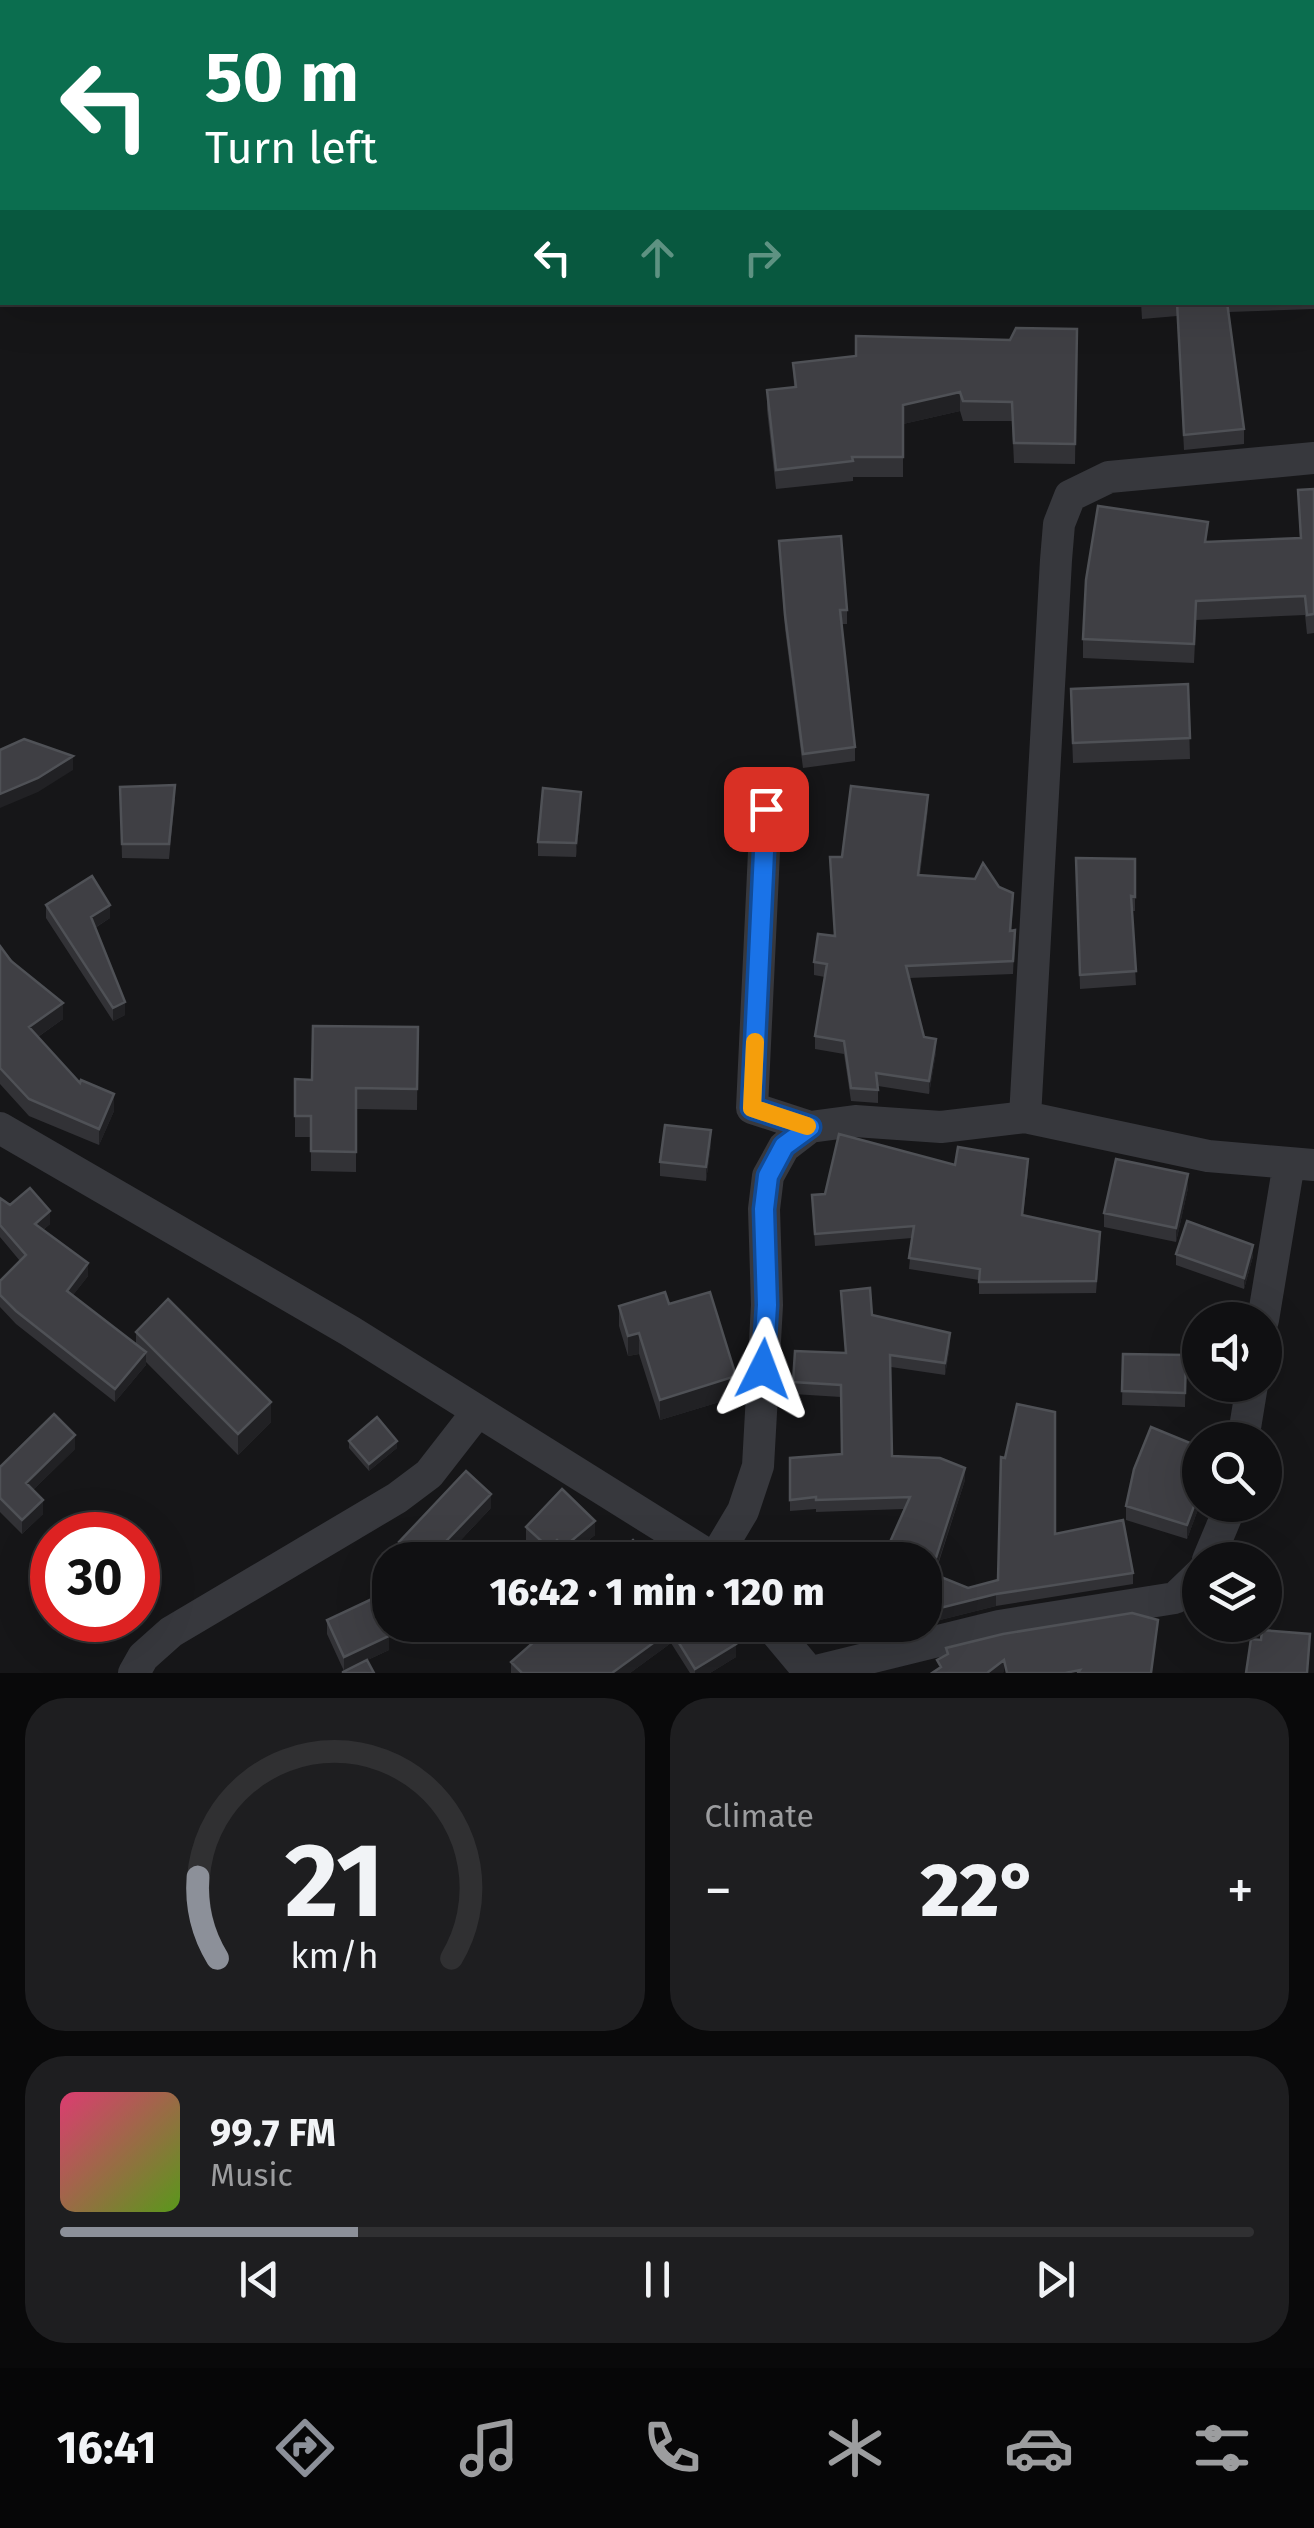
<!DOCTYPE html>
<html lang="en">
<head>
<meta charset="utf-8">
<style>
	:root { --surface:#101012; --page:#1e1e20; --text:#f1f3f6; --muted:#9c9d9f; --line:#303032; --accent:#8c9099 }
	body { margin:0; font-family:"Fira Sans",sans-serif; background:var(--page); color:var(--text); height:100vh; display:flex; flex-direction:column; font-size:38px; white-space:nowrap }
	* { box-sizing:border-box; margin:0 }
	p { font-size:32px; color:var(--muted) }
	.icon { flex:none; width:55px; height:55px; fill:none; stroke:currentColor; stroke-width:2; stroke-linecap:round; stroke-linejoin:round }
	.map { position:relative; height:1673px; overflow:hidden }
	.details { display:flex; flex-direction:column; gap:25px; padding:25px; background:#09090a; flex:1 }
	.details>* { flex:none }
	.banner { position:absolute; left:0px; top:0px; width:1315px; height:305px; box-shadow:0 10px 40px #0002,0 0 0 2px var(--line); background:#0b6e4f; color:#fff; overflow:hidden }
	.tools { position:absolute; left:1182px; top:1302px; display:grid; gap:20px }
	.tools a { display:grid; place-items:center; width:100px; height:100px; border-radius:50%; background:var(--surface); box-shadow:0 10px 40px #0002,0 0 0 2px var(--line); font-size:50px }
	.speed { position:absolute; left:30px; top:1512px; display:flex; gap:20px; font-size:50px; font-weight:700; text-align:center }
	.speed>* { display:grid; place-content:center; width:130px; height:130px; border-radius:50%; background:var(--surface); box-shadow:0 10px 40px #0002,0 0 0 2px var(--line); line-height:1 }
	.speed .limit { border:15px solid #d22; background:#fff; color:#111 }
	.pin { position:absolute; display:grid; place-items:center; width:85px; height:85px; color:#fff; margin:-42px; border-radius:20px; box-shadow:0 5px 15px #0006 }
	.me { position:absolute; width:110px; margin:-55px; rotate:3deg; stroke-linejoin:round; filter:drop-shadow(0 0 8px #0008) }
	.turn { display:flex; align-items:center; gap:35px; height:210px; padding:0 40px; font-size:45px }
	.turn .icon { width:130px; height:130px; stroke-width:2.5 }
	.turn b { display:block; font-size:70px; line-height:85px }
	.lanes { display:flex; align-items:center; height:95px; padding:0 40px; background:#0003; justify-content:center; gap:50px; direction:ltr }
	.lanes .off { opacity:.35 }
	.big { font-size:75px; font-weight:800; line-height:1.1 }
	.details .widget { flex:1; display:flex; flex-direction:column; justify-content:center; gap:15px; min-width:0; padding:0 35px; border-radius:40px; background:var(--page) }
	.details .dial { align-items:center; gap:0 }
	.dial svg { height:260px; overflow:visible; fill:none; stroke:var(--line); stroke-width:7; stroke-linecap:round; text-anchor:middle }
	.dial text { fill:var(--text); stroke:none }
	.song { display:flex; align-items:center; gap:30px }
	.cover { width:120px; height:120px; border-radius:15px; background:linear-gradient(135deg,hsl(340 70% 55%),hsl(90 70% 35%)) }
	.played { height:10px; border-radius:5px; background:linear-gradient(90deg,var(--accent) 25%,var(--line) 25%) }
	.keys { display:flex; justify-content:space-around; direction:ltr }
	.heat { display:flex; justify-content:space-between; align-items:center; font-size:55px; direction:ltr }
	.details .tiles { flex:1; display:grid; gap:25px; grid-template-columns:1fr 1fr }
	.widget:last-child { grid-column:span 2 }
	.trip { position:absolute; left:372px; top:1542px; width:570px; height:100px; border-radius:40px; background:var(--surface); box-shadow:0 10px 40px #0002,0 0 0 2px var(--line); font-weight:800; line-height:100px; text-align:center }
	.menu { display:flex; height:160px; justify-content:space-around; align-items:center; background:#060607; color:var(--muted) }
	.menu .icon { width:70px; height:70px }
	.menu .on { color:var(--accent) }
	.menu b { font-size:45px; color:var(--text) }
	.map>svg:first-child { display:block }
</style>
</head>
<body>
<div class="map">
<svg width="1314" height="1673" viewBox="0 0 1314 1673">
	<rect width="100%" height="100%" fill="#161618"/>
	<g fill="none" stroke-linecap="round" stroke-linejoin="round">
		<path stroke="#37383d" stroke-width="32" d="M766 809 752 1108 810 1127
			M1025 1117 1056 560 1059 524 1070 496 1109 477 1314 458
			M0 1128 350 1331 716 1560
			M1263 1320 1289 1163
			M1243 1440 1252 1385
			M715 1558 743 1511 758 1466 767 1305 764 1209 768 1176 784 1147 810 1127 855 1121 941 1127 1025 1117 1208 1156 1314 1165
			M1208 1560 1231 1505
			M770 1625 810 1673
			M134 1673 143 1657 171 1632 397 1498 429 1474 478 1411
			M808 1673 999 1626 1175 1598 1200 1574"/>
	</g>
	<path fill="#323236" d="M1312 164H1314V309L1229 312 1244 429V444L1184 450 1177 316 1142 319 1141 302H1312Z
		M1077 329 1075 464 1014 463 1012 421H963L960 411 903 424V477H853V481L776 489 767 410V390L794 387 793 363 1010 340Z
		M1314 489V633L1307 634 1305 615 1196 620 1194 663 1083 658V639L1208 542 1300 538 1298 490Z
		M779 541 847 610V624H841L855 747V761L803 768 785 629Z
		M1188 684 1190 759 1073 763 1071 709Z
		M120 787 175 799 169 859 122 858Z
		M581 806 576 857 538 856V842Z
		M928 808 920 875 1013 906 1011 931 1015 930 1013 974 909 978 924 1037 936 1052 929 1094 878 1086V1103L851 1101 844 1054 815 1049V1036L825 977 814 975V962L834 936 842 857Z
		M1076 858 1135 859V911H1132L1136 985 1080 989Z
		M46 905 110 918 95 928 125 1015 113 1021 46 918Z
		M0 946 63 1019 38 1037 80 1083 114 1111 99 1145 29 1116 0 1084Z
		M418 1027 417 1110 356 1109V1172L311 1171V1137H295V1116L312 1080Z
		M711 1144 706 1181 660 1176V1162Z
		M955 1165 1028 1171 1023 1215 1100 1244 1096 1293 979 1294V1280L909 1269 912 1238 815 1246 812 1195 825 1194Z
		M1188 1188 1176 1242 1104 1227V1213Z
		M0 1198 10 1205 50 1224 43 1230 88 1276 73 1295 136 1344V1332L271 1422 238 1455 146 1362V1365L115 1402 16 1324 0 1307V1281L20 1261 0 1237Z
		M1176 1254 1253 1256 1244 1289 1176 1265Z
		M841 1291 872 1315 950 1345 945 1375 891 1367 892 1456 965 1480 935 1574 968 1588 998 1580 1055 1534 1133 1573V1584L996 1606 936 1621 925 1579V1560L904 1509 816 1512V1509L790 1511V1458L842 1454 841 1397 793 1394 795 1351 846 1353Z
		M619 1306 736 1397 660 1420 639 1354 628 1356 619 1326Z
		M1123 1354 1186 1355 1185 1407 1122 1405Z
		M349 1441 397 1448 369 1471 349 1448Z
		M1200 1447V1504L1187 1539 1126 1520V1506Z
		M75 1449 33 1490 43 1514 22 1534 0 1512V1467Z
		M491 1508 442 1560H403L399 1556V1542Z
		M526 1527 595 1535 565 1560H562L557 1554 551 1560H546L526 1541Z
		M327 1620 389 1650 344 1671 327 1634Z
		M553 1625H724L736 1657 710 1673H690L671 1643 630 1673H511V1662Z
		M860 1625H896V1631L876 1636Z"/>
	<path fill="#212124" d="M960 392V411L903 424V477V405Z
		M73 756V770L38 792 0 808V794Z
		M581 792V806L576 857V843Z
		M928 795V808L918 888V875Z
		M110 905V918L91 930V917Z
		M125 1002V1015L113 1021V1008Z
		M63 1003V1019L29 1043V1027Z
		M936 1039V1052L929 1094V1081Z
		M114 1094V1111L99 1145V1129Z
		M711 1130V1144L706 1181V1167Z
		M1028 1159V1171L1022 1227V1215Z
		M1188 1174V1188L1176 1242V1228Z
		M50 1211V1224L35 1236V1224Z
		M1253 1245V1256L1244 1289V1278Z
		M88 1263V1276L67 1303V1291Z
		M639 1333V1354L628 1356V1336Z
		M950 1333V1345L945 1375V1363Z
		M146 1352V1365L115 1402V1389Z
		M736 1376V1397L660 1420V1400Z
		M271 1402V1422L238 1455V1434Z
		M75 1435V1449L26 1497V1483Z
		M397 1441V1448L369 1471V1464Z
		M965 1468V1480L931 1584V1573Z
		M1200 1490V1504L1187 1539V1525Z
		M491 1494V1508L442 1560H428Z
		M43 1500V1514L22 1534V1520Z
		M595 1521V1535L564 1560V1547Z
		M557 1540V1554L551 1560H549V1548Z
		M996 1594V1606L936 1621V1609Z
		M876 1625H896V1631L876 1636Z
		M671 1630V1643L630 1673H612Z
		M389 1636V1650L344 1671V1657Z
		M736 1644V1657L710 1673H695V1669Z
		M1004 1660V1672L1003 1673H987Z"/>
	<path fill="#3f3f44" stroke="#4f5156" stroke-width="2.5" d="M1312 164H1314V294H1312Z
		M1177 302H1227L1244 429 1184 435Z
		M1016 328 1077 329 1075 444 1014 443 1012 402 963 401 960 392 903 405V457H852L853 461 776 470 767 390 796 387 793 363 856 356V336L1010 340Z
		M1314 489V614L1307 615 1305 596 1196 601 1194 644 1083 639 1086 580 1098 506 1208 522 1205 542 1301 538 1298 490Z
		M841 536 847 610H840L855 747 803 754 785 615 779 541Z
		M1188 684 1190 738 1073 743 1071 689Z
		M24 739 73 756 38 778 0 794V750Z
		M175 785 169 844H122L120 787Z
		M851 786 928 795 918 875 975 879 983 863 999 887 1013 893 1010 931 1015 930 1013 961 906 966 924 1037 936 1039 929 1081 876 1073 878 1090 851 1088 844 1041 815 1036 827 964 814 962 818 934 835 936 830 857H842Z
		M543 788 581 792 576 843 538 842Z
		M1076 858 1135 859V897L1131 896 1136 971 1080 975Z
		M92 876 110 905 91 917 125 1002 113 1008 46 905Z
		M0 946 11 961 63 1003 29 1027 80 1083 81 1080 114 1094 99 1129 29 1099 0 1068Z
		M313 1026 418 1027 417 1089 356 1088V1152L311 1151V1116H295V1079L312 1080Z
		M665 1125 711 1130 706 1167 660 1162Z
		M839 1134 955 1165 958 1147 1028 1159 1022 1215 1100 1232 1096 1281 979 1282 980 1269 909 1258 914 1226 815 1234 812 1195 825 1194Z
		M1116 1159 1188 1174 1176 1228 1104 1213Z
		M30 1188 50 1211 35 1224 88 1263 67 1291 146 1352 115 1389 16 1311 0 1295V1281L26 1255 0 1225V1198L10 1205Z
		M1187 1221 1253 1245 1244 1278 1176 1254Z
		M870 1288 872 1315 950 1333 945 1363 890 1355 892 1456 940 1458 965 1468 931 1573 968 1588 998 1580 1001 1457 1005 1458 1017 1404 1055 1412V1534L1123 1520 1133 1573 996 1594 936 1609 925 1568V1560H882L910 1497 816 1500V1497L790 1500V1458L842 1454 841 1385 793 1382 795 1351 846 1353 841 1291Z
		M665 1292 669 1304 710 1292 736 1376 660 1400 639 1333 628 1336 619 1306Z
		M168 1299 271 1402 238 1434 136 1332Z
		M1123 1354 1186 1355 1185 1393 1122 1391Z
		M54 1414 75 1435 26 1483 43 1500 22 1520 0 1498V1467Z
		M377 1417 397 1441 369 1464 349 1441Z
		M1151 1427 1200 1447V1490L1187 1525 1126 1506 1134 1469Z
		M466 1471 491 1494 428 1560H419L399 1542Z
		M562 1489 595 1521 564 1547 557 1540 549 1548 526 1527Z
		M633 1540 651 1560H613Z
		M831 1550 840 1560H820Z
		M690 1554 699 1560H682Z
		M372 1599 389 1636 344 1657 327 1620Z
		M1132 1613 1158 1620 1151 1673H1078L1080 1670 1065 1673H1007L1004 1660 987 1673H932L941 1667 937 1660 948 1654 946 1648 1003 1634Z
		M553 1625H724L736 1644 695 1669 671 1630 612 1673H522L511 1662Z
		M1262 1630 1310 1634 1307 1673H1246L1251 1639 1261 1640Z
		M367 1660 374 1673H343V1672Z"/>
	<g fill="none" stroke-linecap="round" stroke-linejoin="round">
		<defs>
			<path id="route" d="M763 1369 767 1305 764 1209 768 1176 784 1146 810 1127 752 1108 766 809"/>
		</defs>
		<use href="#route" stroke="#114b97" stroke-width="25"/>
		<use href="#route" stroke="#1a73e8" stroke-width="18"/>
		<path stroke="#f59e0b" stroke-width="18" d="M755 1042 752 1108 807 1126"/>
	</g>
</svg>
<div class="tools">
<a><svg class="icon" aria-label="sound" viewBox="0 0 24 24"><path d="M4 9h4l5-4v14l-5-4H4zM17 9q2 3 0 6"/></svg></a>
<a><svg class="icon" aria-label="search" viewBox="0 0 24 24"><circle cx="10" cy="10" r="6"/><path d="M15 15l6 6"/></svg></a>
<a><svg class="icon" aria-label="layers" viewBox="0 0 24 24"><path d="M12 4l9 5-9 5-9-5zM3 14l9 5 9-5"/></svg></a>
</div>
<div class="speed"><div class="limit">30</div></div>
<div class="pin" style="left:766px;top:809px;background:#d93025"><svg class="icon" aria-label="arrive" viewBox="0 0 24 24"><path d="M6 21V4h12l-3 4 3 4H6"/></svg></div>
<svg class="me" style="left:763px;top:1369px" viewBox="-20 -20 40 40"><path d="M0-17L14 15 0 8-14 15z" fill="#1a73e8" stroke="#fff" stroke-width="4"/></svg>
<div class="trip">16:42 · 1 min · 120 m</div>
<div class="banner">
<div class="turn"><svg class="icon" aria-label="left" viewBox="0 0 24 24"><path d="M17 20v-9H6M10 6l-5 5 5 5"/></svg><div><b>50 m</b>Turn left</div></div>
<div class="lanes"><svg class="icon" aria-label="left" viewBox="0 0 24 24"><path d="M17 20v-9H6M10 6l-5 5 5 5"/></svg><svg class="icon off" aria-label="ahead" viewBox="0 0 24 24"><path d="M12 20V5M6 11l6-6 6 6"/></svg><svg class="icon off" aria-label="right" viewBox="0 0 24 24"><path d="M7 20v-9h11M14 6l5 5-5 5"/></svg></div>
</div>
</div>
<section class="details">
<div class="tiles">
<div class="widget dial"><svg viewBox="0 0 100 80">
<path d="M14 69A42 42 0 1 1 86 69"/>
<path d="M14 69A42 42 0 0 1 8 44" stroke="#8c9099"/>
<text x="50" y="56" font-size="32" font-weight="700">21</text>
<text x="50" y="72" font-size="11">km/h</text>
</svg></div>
<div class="widget"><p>Climate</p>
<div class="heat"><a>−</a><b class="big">22°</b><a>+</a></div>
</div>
<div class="widget">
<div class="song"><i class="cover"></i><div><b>99.7 FM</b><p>Music</p></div></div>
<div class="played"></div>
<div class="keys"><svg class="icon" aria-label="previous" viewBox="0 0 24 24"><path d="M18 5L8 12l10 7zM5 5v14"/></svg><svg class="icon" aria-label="pause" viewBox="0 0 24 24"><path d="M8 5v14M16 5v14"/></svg><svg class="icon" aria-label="next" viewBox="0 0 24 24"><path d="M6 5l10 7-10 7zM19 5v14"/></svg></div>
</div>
</div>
</section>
<nav class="menu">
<b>16:41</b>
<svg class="icon on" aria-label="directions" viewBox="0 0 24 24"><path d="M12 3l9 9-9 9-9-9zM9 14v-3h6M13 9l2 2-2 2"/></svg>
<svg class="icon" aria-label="music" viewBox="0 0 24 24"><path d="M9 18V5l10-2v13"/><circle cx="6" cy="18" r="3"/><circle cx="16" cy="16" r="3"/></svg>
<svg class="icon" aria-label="phone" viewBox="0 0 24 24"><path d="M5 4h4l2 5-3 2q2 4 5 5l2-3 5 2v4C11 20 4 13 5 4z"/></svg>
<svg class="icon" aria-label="climate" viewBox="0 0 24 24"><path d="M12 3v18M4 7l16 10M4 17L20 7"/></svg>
<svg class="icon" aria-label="car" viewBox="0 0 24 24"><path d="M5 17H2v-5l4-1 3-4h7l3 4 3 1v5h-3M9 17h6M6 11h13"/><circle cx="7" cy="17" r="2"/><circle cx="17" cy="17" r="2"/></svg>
<svg class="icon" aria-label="filters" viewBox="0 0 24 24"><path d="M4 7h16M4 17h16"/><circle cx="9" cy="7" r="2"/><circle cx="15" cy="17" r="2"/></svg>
</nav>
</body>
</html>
